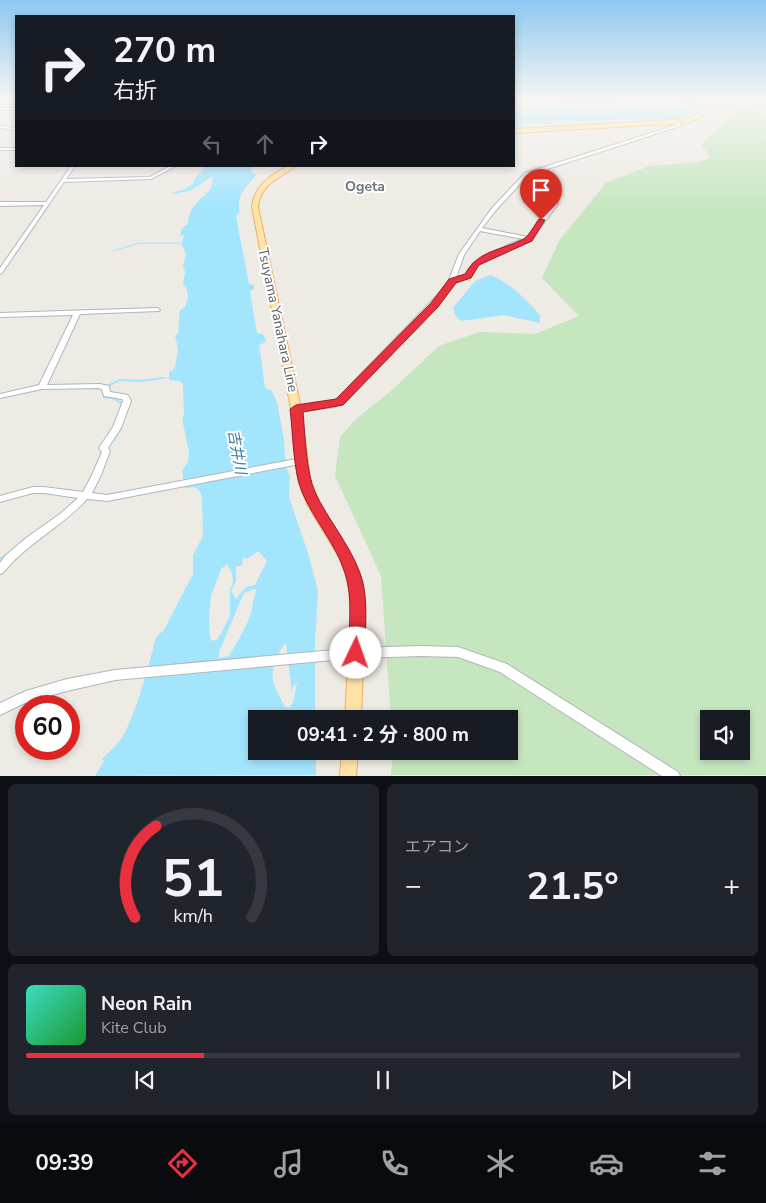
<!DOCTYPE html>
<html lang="ja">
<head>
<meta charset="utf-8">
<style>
	:root { --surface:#171b24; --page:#20242c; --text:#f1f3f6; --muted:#9ea1a6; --line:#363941; --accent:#e8303e }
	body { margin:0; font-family:"Nunito Sans","Noto Sans JP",sans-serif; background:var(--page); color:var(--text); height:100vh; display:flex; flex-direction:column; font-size:19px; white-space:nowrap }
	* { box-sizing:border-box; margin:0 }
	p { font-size:16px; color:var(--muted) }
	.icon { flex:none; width:28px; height:28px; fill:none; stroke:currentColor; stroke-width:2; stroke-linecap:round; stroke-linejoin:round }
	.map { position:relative; height:776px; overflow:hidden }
	.side { display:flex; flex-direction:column; gap:8px; padding:8px; background:#0d0f14; flex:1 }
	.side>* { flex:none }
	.guide { position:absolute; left:15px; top:15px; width:500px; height:152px; border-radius:0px; box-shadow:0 2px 8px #0003; background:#171b24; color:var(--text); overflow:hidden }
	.buttons { position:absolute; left:700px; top:710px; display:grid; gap:10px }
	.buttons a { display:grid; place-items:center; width:50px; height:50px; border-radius:0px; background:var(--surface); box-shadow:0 2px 8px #0003; font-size:25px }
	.speed { position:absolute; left:15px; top:695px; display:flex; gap:10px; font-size:25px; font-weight:700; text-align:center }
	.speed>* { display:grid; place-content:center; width:65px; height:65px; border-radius:50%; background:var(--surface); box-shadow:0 2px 8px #0003; line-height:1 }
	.speed .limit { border:8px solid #d22; background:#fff; color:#111 }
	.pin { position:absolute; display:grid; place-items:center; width:42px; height:42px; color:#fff; margin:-51px -21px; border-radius:50% 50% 50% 0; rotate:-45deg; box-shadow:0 0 5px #0007 }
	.pin .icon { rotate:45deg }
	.me { position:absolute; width:55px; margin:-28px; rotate:3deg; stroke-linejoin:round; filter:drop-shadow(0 0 4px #0008) }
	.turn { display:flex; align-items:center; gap:18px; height:105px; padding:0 15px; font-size:22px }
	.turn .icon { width:65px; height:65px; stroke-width:2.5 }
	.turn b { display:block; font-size:35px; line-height:42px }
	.lanes { display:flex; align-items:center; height:48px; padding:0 15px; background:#0003; justify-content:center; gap:25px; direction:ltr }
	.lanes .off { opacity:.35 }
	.big { font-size:38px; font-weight:700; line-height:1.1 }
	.side .tile { flex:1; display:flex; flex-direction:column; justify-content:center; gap:8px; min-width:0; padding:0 18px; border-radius:8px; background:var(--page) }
	.side .dial { align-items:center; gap:0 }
	.dial svg { height:130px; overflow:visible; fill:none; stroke:var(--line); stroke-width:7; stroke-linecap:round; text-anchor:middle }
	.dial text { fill:var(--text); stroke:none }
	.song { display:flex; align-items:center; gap:15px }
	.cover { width:60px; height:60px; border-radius:8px; background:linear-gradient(135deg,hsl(170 70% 55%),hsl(130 70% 35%)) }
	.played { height:5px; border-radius:2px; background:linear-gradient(90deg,var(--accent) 25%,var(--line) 25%) }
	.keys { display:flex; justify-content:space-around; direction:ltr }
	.heat { display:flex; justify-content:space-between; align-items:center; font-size:28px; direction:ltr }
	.side .tiles { flex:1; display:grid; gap:8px; grid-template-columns:1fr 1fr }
	.tile:last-child { grid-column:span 2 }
	.trip { position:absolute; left:248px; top:710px; width:270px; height:50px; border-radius:0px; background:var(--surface); box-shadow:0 2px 8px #0003; font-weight:700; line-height:50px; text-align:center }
	.menu { display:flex; height:80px; justify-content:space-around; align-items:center; background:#090b0e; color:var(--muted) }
	.menu .icon { width:35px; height:35px }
	.menu .selected { color:var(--accent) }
	.menu b { font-size:22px; color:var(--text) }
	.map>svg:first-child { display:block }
</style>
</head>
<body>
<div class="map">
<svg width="766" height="776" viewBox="0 0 766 776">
	<rect width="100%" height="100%" fill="#eeeae4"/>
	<path fill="#c6e6c0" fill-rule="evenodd" d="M766 101V775H391L393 751H509V719H391L381 576 335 476 340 437 356 419 392 390 439 346 479 332 535 334 579 316 542 278 559 241 606 183 649 166 698 162 710 158 702 145 733 111ZM709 719H741V751H709Z"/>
	<path fill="#a4e5fe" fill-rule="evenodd" d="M589 99H630L616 104 642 105 640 107 643 108 677 103 684 99H705L690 113 680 118 553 122 549 125 541 123 514 125V108Z
		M204 166H254L250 171 256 175C248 185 234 197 240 212L236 216 249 284 254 285V289L250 291 257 333 264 335 266 342 259 345 265 388 272 391 277 402 284 441 286 467 290 477 289 497 308 553 318 591 315 645V719H256V751H316V775L95 776 104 761 102 759C107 754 113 749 118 743 135 722 149 663 156 637L164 630 193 574V555L203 536 202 497 199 490 194 487 184 488 182 471 188 461 189 453 182 418 184 415 183 384 179 381 169 380V378L160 379 169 377V372L175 368 178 349 175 335 178 334 180 310 185 307 188 299 187 290 183 284 185 272 183 266 186 254 181 243 184 237 183 234 181 237C180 231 182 227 188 224 187 213 197 200 206 195L203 188 206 193 210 190 213 178 211 177 190 191 173 194V192L183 190 194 183V179L203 170ZM258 551 267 561 255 585 246 587 236 599 231 591 236 581V566H242L243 557 247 559ZM227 564 232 573 233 582 230 590V616L218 639 212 641 210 637 209 618 211 596 221 569ZM254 589 257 590C253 598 253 604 251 613 246 628 237 642 229 656L219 658V652L242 597 244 593ZM286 643 292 692 293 686 297 683 293 703 289 708 285 707C281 699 275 689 273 680 271 670 279 649 286 643Z
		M490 275C508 281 528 301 540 315V323L504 315 461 321 455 315 453 308 475 281Z"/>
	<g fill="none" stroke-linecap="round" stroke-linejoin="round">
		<path stroke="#a4e5fe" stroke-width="1" d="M113 251 140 243H183"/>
		<path stroke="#a4e5fe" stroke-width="2" d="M105 387 120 380 139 381 163 378
			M103 391 104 397 112 398 124 404
			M126 414 128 405
			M113 441 121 428
			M0 559 6 555"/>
		<defs>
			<path id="minor" d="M0 108H16V110H0Z
				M675 121H677L681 125 680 126 529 175 524 180 532 182V183L530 187 555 200 558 204 531 240 514 246 477 265 470 277 454 282 452 287 345 401 334 407 296 412 293 411 292 409 293 407 332 402 339 397 447 285 459 254 492 208 525 173 676 125ZM521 183 527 184 525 188V189L551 202 552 204 528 237 482 228 496 210ZM480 231 523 239 510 244 473 263 466 275 456 278 464 255Z
				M0 126 16 128V130L0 128Z
				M0 148H16V150H0Z
				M71 166H75L66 179 150 177 170 166H176L151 179 64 182 2 273 0 274V268L44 205 0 206V202H46Z
				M157 308 160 310 159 311 80 314 47 385 100 384 109 386 110 392 128 395 131 401 121 428 108 448 110 451 101 475 92 493 107 495 302 458 305 459 306 461 305 463 107 501 87 499C62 527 27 543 3 573L0 574V563L5 556 26 538 60 514 78 498 44 493H33L0 502V496L33 487H44L83 492 92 475 102 452 99 448 113 427 123 401 122 399 104 396 102 389 99 388 42 389 0 398V394L39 385 73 315 0 317V313Z
				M421 646 458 647 507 664 678 772 680 776H662L500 672 458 657 421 656 356 658 115 680 67 691 27 702 0 715V703L26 691 67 679 115 670 356 648Z"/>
			<path id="major" d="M711 99H717L699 118 687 123 514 133V129L686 119 699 113Z
				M288 166H296C280 178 260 184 258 207L301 409 310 479 319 503 351 555 360 575 364 592 365 612 361 719H345L351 612 350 592 346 575 339 557 307 504 298 479 291 409 252 207C254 186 271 175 288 166Z
				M342 751H358L356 776H340Z"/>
		</defs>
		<use href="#minor" stroke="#b1b6b9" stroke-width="2"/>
		<use href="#major" stroke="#f1af5b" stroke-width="2"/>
		<use href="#minor" fill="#fff" fill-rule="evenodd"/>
		<use href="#major" fill="#ffe3a9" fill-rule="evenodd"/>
	</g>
	<linearGradient id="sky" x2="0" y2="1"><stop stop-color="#8dc8f1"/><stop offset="0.48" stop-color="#f7f6f3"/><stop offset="1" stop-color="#f7f6f3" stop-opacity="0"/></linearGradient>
	<rect width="766" height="208" fill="url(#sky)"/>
	<path fill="#e8303e" stroke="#971f28" d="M539 219 545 220 532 241 479 265 471 278 456 283 438 307 343 405 303 412C305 434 306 472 315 492 328 520 349 543 360 573 369 596 365 628 365 653L362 659 356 661 350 659 348 653C349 628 353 598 345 573 336 544 314 520 302 492 293 471 293 432 290 409L296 405 336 399 431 303 449 279 465 274C479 249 502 251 525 238 530 234 535 224 539 219Z"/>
	<g text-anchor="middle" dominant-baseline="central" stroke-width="4" stroke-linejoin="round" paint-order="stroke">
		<g font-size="14" font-weight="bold" fill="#6d7376" stroke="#fff">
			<text x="365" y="186">Ogeta</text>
		</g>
		<g font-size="14" fill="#5c6164" stroke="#fff">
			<text transform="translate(278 320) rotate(78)">Tsuyama Yanahara Line</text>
		</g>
		<g font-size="15" font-style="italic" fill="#3b7b9f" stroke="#fff">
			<text transform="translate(237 452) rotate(80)">吉井川</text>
		</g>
	</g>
</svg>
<div class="buttons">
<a><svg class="icon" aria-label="sound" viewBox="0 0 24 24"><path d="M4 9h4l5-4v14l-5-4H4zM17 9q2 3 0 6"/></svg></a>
</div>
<div class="speed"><div class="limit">60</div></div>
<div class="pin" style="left:541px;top:220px;background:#d93025"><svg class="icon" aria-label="arrive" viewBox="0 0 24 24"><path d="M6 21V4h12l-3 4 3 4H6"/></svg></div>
<svg class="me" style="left:356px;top:653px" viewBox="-20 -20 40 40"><circle r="19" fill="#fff"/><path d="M0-13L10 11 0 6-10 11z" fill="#e8303e"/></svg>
<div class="trip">09:41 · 2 分 · 800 m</div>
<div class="guide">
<div class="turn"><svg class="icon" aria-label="right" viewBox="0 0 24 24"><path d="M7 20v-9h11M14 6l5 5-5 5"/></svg><div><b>270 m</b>右折</div></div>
<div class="lanes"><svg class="icon off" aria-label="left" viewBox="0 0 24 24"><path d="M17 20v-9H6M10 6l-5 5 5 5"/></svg><svg class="icon off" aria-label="ahead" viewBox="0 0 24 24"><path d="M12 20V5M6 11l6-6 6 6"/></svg><svg class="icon" aria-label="right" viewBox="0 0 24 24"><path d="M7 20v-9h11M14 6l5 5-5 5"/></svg></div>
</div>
</div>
<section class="side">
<div class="tiles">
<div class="tile dial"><svg viewBox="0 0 100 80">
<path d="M14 69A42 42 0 1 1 86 69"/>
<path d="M14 69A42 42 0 0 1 27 13" stroke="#e8303e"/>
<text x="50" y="56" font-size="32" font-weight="700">51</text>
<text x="50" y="72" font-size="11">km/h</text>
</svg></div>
<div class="tile"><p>エアコン</p>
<div class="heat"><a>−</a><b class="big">21.5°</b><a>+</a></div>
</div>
<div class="tile">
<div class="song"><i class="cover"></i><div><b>Neon Rain</b><p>Kite Club</p></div></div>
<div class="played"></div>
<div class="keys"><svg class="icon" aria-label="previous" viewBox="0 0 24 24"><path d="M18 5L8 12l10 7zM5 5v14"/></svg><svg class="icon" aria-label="pause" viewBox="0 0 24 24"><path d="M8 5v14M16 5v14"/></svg><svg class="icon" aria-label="next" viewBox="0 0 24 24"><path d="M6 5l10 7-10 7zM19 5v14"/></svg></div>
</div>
</div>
</section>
<nav class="menu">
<b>09:39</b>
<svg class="icon selected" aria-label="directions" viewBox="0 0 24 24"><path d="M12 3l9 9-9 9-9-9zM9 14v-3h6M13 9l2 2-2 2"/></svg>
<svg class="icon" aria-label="music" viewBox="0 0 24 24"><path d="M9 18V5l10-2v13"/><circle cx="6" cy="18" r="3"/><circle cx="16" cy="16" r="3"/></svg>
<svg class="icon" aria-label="phone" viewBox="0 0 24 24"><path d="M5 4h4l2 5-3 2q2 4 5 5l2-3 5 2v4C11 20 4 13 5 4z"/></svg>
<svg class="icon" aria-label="climate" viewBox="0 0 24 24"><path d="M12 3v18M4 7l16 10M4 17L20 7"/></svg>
<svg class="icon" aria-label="car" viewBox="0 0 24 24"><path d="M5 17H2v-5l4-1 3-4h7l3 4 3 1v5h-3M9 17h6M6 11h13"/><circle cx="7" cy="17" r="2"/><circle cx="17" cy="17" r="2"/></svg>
<svg class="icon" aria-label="filters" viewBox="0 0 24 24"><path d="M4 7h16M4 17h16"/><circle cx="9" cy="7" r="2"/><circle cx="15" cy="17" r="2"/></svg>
</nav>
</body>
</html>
